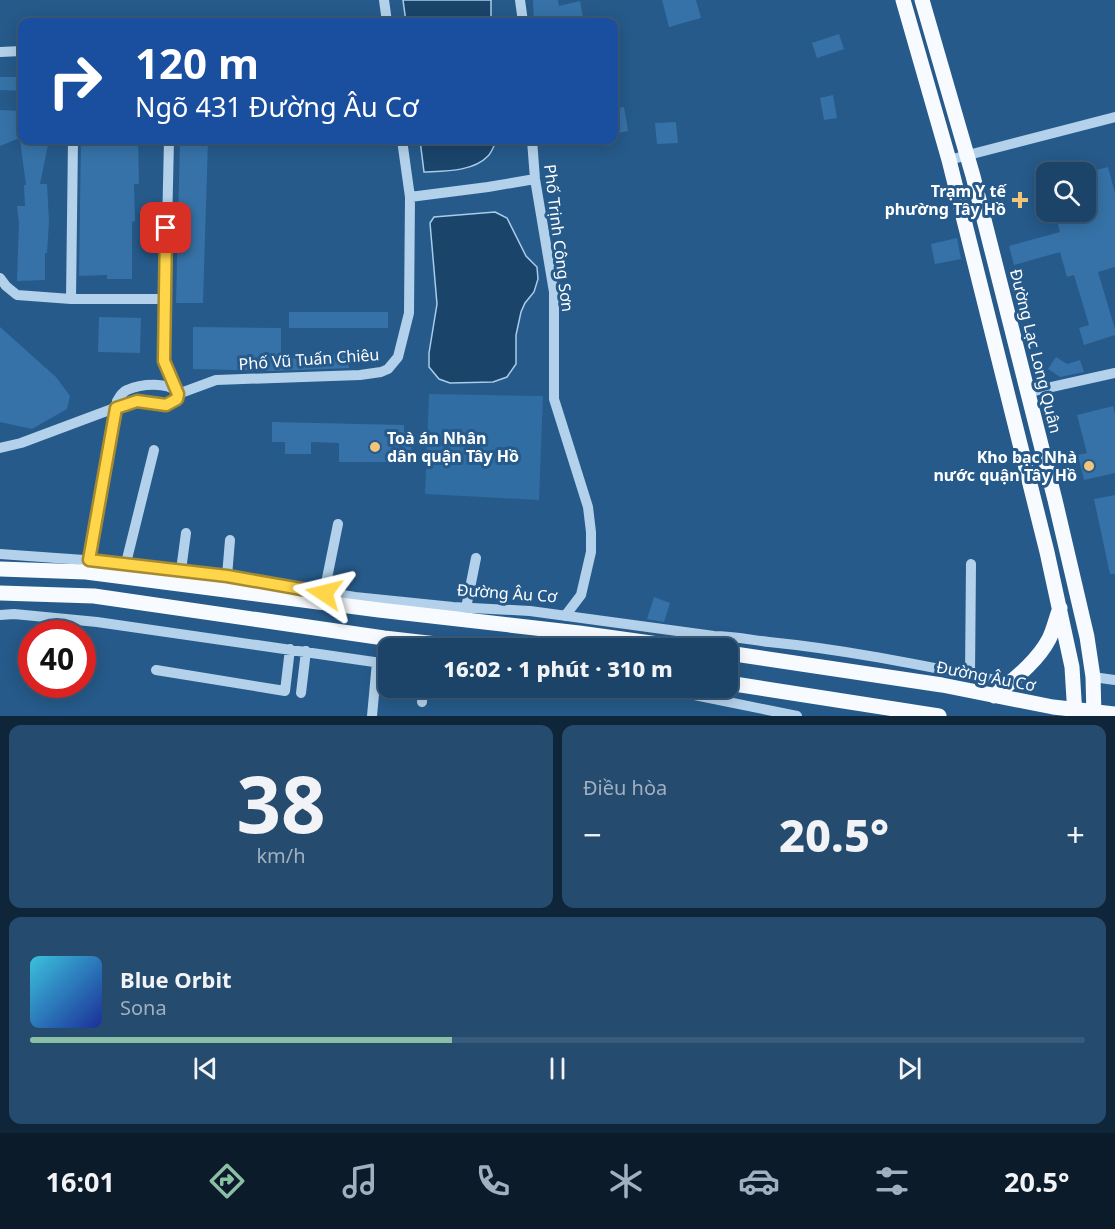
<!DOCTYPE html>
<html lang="vi">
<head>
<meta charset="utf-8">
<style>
	:root { --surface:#1c4468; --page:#254b6e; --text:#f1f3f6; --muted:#a0b0c0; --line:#3a5c7c; --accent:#8abfa5 }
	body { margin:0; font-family:"Noto Sans",sans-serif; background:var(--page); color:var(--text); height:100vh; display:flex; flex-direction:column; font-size:22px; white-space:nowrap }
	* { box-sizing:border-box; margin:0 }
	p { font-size:20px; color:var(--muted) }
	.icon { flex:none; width:33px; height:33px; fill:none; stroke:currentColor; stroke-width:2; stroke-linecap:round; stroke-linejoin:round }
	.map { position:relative; height:716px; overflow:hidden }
	.details { display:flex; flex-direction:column; gap:9px; padding:9px; background:#0f2539; flex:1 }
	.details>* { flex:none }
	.banner { position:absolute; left:18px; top:18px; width:600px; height:126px; border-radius:12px; box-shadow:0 3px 15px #0003,0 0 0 2px var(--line); background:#1a4fa0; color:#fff; overflow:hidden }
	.fabs { position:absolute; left:1036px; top:162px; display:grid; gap:12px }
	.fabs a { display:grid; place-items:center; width:60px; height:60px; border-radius:12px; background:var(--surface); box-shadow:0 3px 15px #0003,0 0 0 2px var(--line); font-size:30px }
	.speed { position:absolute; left:18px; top:620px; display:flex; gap:12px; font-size:30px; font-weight:700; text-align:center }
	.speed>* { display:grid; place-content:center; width:78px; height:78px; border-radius:50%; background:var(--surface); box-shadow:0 3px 15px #0003,0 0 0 2px var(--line); line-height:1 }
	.speed .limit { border:9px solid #d22; background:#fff; color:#111 }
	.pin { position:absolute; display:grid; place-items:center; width:51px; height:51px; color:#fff; margin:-26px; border-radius:12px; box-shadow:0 3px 9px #0006 }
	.me { position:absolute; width:66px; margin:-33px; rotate:280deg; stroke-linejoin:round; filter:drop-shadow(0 0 4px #0008) }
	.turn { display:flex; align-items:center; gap:21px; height:126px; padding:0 18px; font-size:27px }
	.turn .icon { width:78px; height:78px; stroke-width:2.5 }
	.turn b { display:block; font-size:42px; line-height:51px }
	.big { font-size:45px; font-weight:800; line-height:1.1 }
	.details .card { flex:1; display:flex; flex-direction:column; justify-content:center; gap:9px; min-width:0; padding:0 21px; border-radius:12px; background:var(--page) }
	.details .dial { align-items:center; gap:0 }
	.dial b { font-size:78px; line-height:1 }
	.song { display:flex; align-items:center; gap:18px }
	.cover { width:72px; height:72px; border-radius:9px; background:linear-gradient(135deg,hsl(190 70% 55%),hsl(230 70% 35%)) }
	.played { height:6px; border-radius:3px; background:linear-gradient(90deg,var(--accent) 40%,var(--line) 40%) }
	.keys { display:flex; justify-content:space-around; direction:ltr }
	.heat { display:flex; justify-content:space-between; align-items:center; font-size:33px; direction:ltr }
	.details .tiles { flex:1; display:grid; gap:9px; grid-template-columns:1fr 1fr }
	.card:last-child { grid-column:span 2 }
	.trip { position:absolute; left:378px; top:638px; width:360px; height:60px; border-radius:12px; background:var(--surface); box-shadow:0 3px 15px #0003,0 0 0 2px var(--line); font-weight:800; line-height:60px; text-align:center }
	.menu { display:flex; height:96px; justify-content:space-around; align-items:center; background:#0b1b2a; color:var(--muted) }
	.menu .icon { width:42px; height:42px }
	.menu .on { color:var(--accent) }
	.menu b { font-size:27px; color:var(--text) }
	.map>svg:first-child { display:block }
</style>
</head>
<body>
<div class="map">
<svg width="1115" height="716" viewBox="0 0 1115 716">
	<rect width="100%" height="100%" fill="#265a8a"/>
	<path fill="#306da2" d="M429 394 543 396 539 500 425 494Z"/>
	<path fill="#1b446b" stroke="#a8ccea" stroke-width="1.5" d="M403 0H491V22H406Z
		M420 140H497C494 145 492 152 488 156 473 172 444 171 424 172Z
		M495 212 507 218 526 256 537 267 538 279 534 292 525 303 521 312 516 335V364L507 377 493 382 450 383 439 379 429 367V353L437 304 430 223 434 217Z"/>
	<path fill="#3672a7" d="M533 0H558L559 6 580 1 583 18 559 22H534Z
		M662 0H696L701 18 669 27Z
		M839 34 844 49 817 58 812 43Z
		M0 77H22V91L0 90Z
		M833 95 837 118 824 120 820 98Z
		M624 107 628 131 614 134V109Z
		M0 110 22 111V137L0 146Z
		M676 122 678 143 657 144 655 123Z
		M20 140H49L40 184H47L49 221 47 253H45V280L17 281 19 223 17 206H25L24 185H26Z
		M81 140H138L139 184H134L135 221 132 222V279H107V275L79 276Z
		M180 140H208L203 303H176Z
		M1108 167 1115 193V267L1098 272 1115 329V335L1084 345 1079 328 1089 325 1074 275 1067 277 1060 252 1014 265 1009 246 1060 232 1055 212H1086V173Z
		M957 238 961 259 935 264 931 244Z
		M289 312H388V328H289Z
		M99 317 141 318 140 353 98 352Z
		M0 327 56 377 70 396 67 409 32 429 0 422Z
		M193 327 281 328V357L348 354 349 368 273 371 193 369Z
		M1056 357 1067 364 1080 360 1084 372 1060 377 1048 369Z
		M1113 406 1115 414V473L1084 480 1078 455 1087 453 1077 415Z
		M272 422 404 425V432H411V462H339V443L311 442V454H285V442H272Z
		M1115 495V574H1110L1094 499Z
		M654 597 670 603 664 622 647 619Z"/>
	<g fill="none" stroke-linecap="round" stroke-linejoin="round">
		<path stroke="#b3d1ea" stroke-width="10" d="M384 0 387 22
			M520 0 523 22
			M0 52 22 51
			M169 140 164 361 178 394
			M532 140 535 179 554 292V399L588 507 591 532V552L581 595 565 616
			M949 160 1115 117
			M410 197 488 187 535 179
			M0 278 6 286 17 295 71 299H164
			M71 299 73 140
			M1029 392 1115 373
			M178 394 216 380 360 375 381 372 388 369 398 357 409 313 410 197 402 140
			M0 448 21 443 128 403C146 399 164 410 177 399L178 394
			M0 554 126 563 227 576 355 597 453 607 530 611 714 636C733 636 751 640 769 642 850 650 930 667 1010 683
			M126 563 154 450
			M88 566 117 401C120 396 122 392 127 390 140 384 168 381 178 393
			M181 570 186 533
			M227 576 230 540
			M324 593 338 524
			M466 608 476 558
			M0 615 14 614 97 622 388 664
			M22 664 32 665
			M82 669H87
			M156 670 285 691 290 649
			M970 675 971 564
			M1093 677 1115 680
			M655 687 797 716
			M301 693 306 651
			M422 702 423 687
			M372 716 377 662"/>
		<path stroke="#f7fafe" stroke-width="15" d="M903 0 949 160 1047 552 1072 667 1075 716
			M922 0 973 176 1055 500 1087 637 1093 677 1094 716
			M0 569 86 572 379 610 579 633 687 648
			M0 593 94 596 384 638 472 648
			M577 648 579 633
			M728 653 942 685 1053 707 1115 714
			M728 683 939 716
			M994 696C1013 680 1037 662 1049 639 1054 629 1056 618 1060 608"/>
	</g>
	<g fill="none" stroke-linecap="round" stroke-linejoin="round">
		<defs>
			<path id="route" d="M166 228 164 361 178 394 177 399 166 405 137 401 116 408 89 560 227 576 324 593"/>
		</defs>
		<use href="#route" stroke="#a68a30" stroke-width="15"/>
		<use href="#route" stroke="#ffd54a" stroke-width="10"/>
	</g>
	<g fill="#f3c578" stroke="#265a8a" stroke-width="2">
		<path d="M1017 191h6v6h6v6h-6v6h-6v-6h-6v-6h6z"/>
		<circle cx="375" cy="447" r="6"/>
		<circle cx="1089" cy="466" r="6"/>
	</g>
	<g text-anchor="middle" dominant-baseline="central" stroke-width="6" stroke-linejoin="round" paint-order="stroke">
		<g font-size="16" font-weight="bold" fill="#fff" stroke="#265a8a" text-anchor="end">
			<text x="1006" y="191">Trạm Y tế<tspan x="1006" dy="18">phường Tây Hồ</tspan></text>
			<text x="387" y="438" text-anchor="start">Toà án Nhân<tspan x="387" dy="18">dân quận Tây Hồ</tspan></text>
			<text x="1077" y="457">Kho bạc Nhà<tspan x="1077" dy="18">nước quận Tây Hồ</tspan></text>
		</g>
		<g font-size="16" fill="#fff" stroke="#265a8a">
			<text transform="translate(559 238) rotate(83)">Phố Trịnh Công Sơn</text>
			<text transform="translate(1036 351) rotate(76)">Đường Lạc Long Quân</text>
			<text transform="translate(309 359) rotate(-4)">Phố Vũ Tuấn Chiêu</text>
			<text transform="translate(507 593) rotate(4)">Đường Âu Cơ</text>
			<text transform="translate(986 676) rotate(11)">Đường Âu Cơ</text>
		</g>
	</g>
</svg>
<div class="fabs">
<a><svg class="icon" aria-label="search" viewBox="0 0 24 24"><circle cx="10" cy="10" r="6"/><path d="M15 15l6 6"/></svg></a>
</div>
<div class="speed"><div class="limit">40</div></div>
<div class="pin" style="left:166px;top:228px;background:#d93025"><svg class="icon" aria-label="arrive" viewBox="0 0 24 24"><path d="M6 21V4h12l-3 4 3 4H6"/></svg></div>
<svg class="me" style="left:324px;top:593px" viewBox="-20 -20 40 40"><path d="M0-17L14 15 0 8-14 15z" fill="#ffd54a" stroke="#fff" stroke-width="4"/></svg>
<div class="trip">16:02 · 1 phút · 310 m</div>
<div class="banner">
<div class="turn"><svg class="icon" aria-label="right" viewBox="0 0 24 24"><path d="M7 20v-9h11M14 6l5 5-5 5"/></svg><div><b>120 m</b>Ngõ 431 Đường Âu Cơ</div></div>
</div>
</div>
<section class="details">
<div class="tiles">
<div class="card dial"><b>38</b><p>km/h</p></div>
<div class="card"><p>Điều hòa</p>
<div class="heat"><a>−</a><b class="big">20.5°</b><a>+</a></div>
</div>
<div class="card">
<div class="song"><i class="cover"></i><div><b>Blue Orbit</b><p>Sona</p></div></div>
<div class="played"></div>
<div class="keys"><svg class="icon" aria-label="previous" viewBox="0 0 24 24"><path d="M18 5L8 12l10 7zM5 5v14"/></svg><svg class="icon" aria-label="pause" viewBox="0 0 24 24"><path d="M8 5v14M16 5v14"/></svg><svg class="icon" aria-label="next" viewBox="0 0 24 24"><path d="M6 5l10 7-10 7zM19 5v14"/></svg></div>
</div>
</div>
</section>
<nav class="menu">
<b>16:01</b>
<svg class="icon on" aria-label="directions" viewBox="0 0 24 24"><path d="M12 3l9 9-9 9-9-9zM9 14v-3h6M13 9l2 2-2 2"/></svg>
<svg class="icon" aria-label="music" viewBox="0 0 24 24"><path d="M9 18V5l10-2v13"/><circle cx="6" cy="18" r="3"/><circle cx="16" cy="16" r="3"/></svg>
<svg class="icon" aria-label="phone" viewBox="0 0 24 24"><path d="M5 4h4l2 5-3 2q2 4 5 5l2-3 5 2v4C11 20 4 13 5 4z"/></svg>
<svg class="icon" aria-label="climate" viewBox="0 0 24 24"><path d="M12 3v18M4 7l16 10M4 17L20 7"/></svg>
<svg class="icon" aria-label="car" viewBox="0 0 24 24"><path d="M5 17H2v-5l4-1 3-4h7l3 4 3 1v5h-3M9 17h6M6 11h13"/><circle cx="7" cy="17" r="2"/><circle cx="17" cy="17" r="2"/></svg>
<svg class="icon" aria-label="filters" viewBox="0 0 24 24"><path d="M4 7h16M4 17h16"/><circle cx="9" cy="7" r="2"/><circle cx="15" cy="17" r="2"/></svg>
<b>20.5°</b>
</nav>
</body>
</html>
